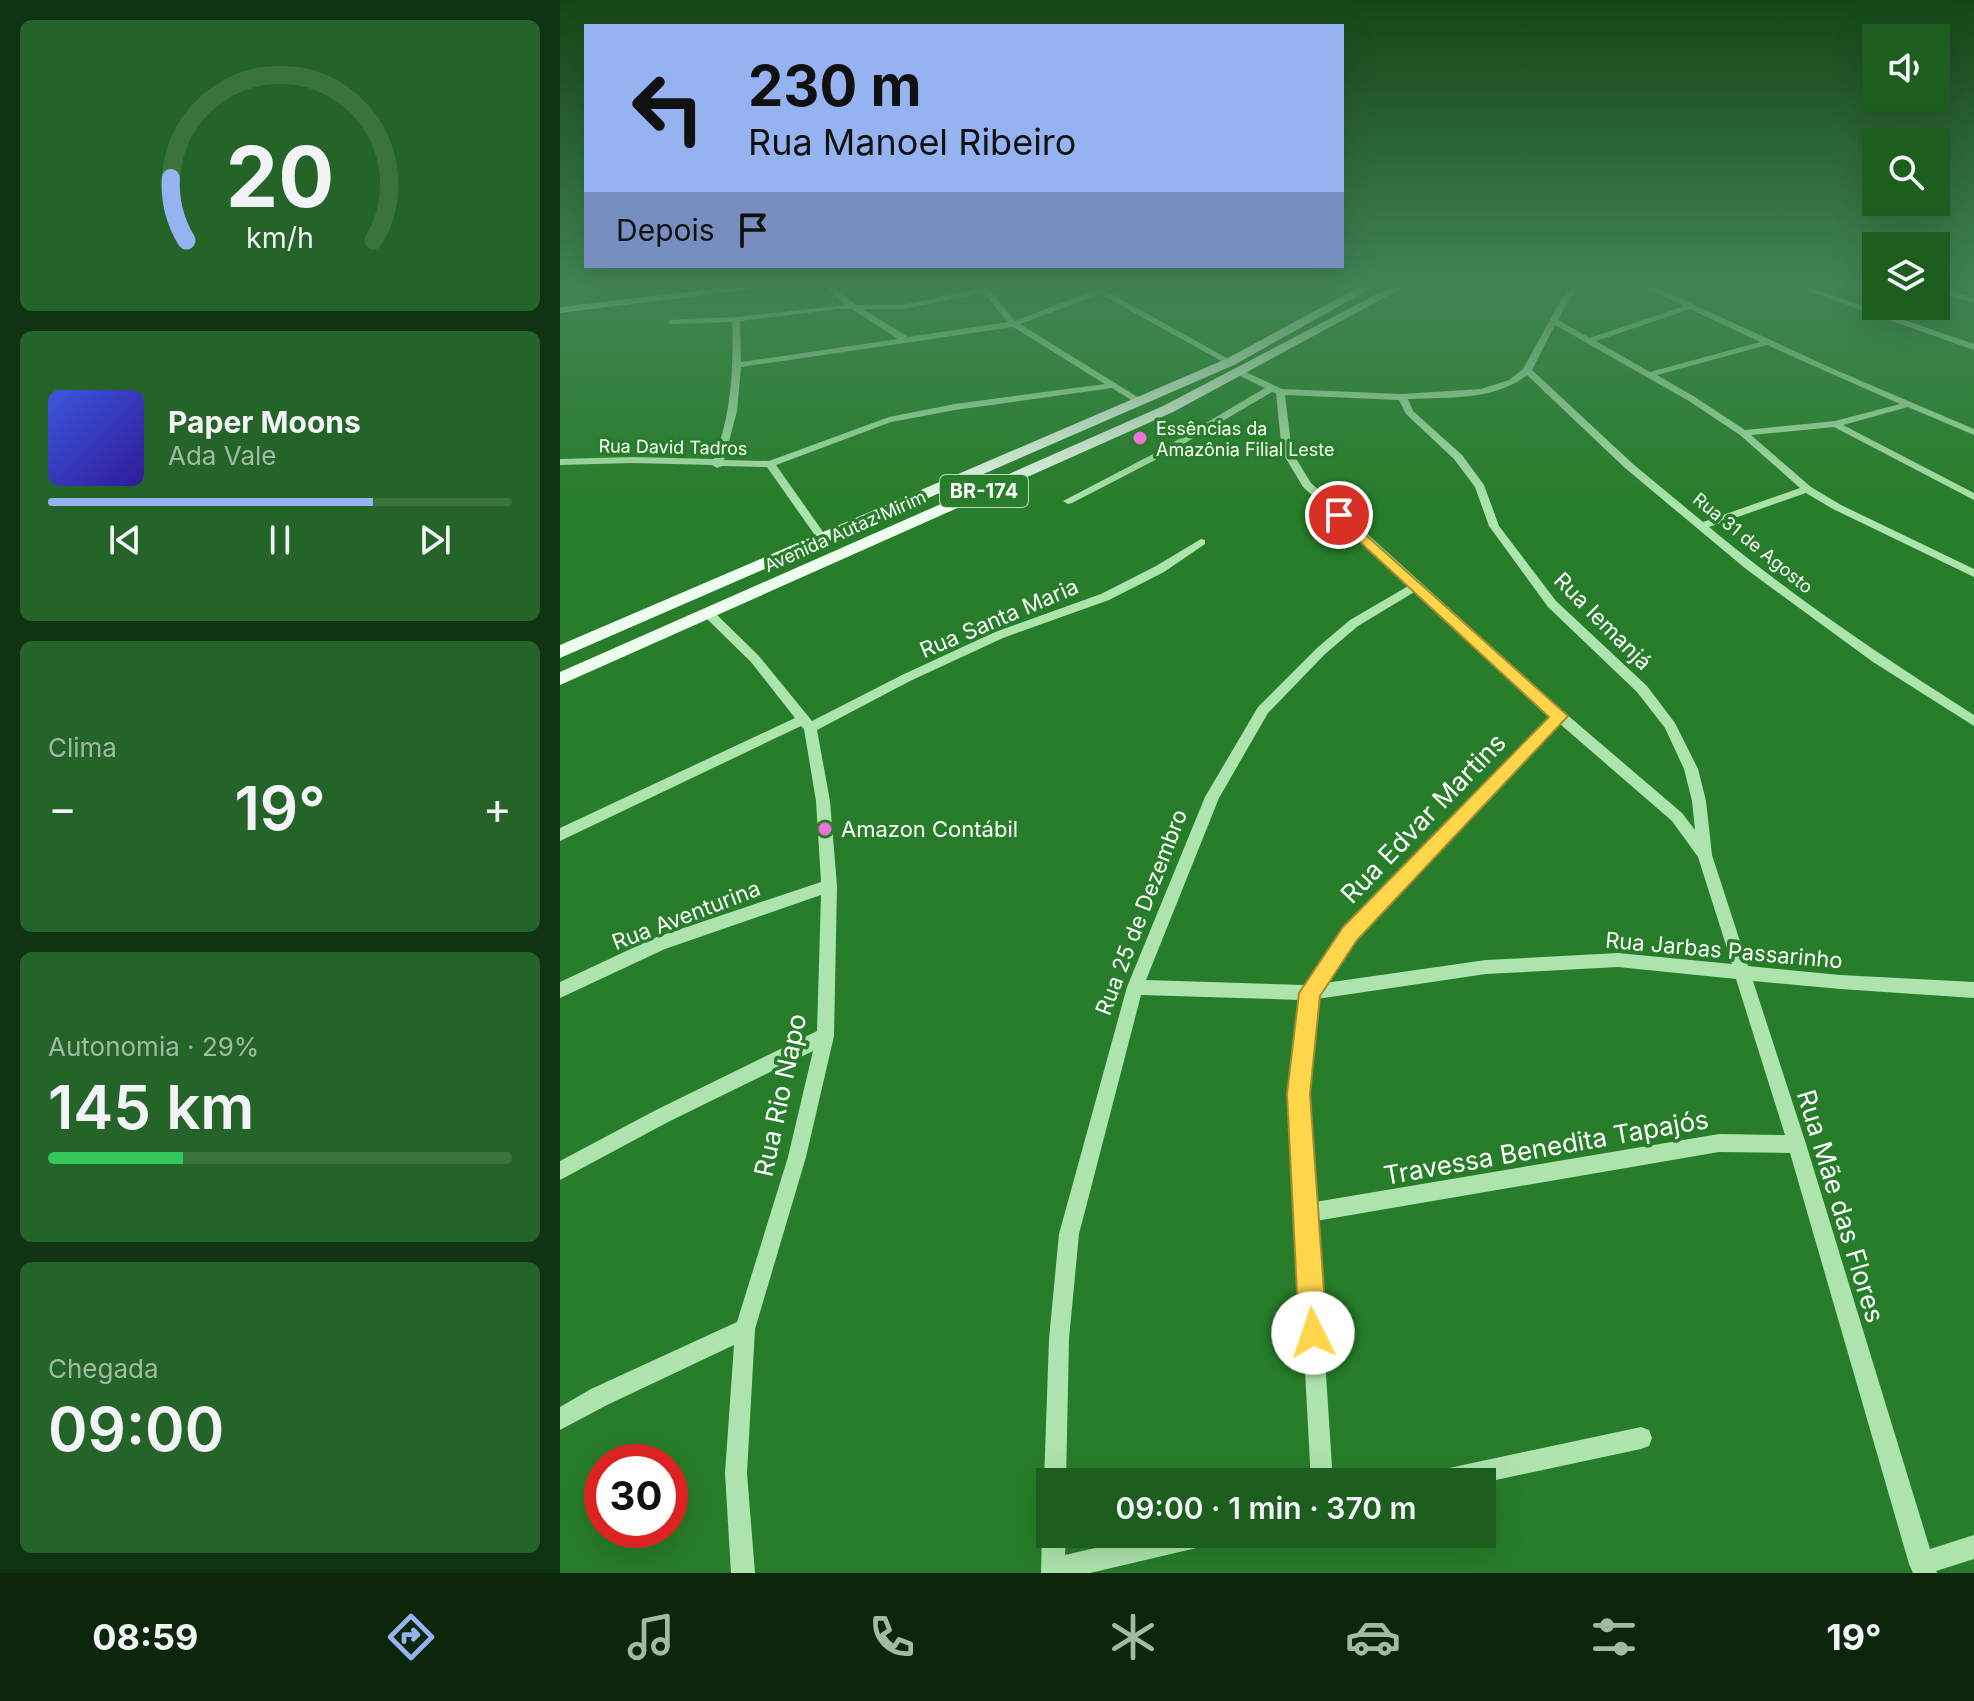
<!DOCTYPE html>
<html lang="pt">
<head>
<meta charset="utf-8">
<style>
	:root { --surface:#1d5e1f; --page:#256428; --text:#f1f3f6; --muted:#a0baa4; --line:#3b733d; --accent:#95b2f1 }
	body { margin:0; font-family:Inter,sans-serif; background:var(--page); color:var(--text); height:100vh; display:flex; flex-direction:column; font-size:30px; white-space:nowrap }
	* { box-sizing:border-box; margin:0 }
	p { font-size:26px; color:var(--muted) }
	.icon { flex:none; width:44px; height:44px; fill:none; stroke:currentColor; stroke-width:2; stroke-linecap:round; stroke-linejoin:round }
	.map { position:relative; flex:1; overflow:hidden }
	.panel { display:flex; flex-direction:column; gap:20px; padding:20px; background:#103411; width:560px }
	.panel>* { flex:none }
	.hud { position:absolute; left:24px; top:24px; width:760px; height:244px; border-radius:0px; box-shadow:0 8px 32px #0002; background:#95b2f1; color:#111; overflow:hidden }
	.buttons { position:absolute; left:1302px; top:24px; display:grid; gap:16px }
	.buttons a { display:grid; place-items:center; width:88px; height:88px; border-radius:0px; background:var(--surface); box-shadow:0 8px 32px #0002; font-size:40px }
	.speed { position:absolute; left:24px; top:1444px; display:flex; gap:16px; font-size:40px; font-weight:700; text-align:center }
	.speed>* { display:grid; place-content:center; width:104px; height:104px; border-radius:50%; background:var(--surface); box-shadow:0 8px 32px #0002; line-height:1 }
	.speed .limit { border:12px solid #d22; background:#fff; color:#111 }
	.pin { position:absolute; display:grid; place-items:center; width:68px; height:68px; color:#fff; margin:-34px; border:4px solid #fff; border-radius:50%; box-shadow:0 2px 8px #0007 }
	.me { position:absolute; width:88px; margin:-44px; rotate:356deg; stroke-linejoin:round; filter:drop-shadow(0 0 6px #0008) }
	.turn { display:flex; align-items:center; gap:28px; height:168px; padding:0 32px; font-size:36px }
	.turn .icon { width:104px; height:104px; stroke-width:2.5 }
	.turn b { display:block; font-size:56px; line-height:68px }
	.then { display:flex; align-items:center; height:76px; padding:0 32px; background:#0003; gap:16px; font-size:30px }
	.big { font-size:60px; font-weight:600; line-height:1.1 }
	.panel .tile { flex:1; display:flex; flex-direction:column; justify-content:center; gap:12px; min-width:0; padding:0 28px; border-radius:12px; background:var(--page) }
	.panel .dial { align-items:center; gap:0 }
	.dial svg { height:208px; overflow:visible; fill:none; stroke:var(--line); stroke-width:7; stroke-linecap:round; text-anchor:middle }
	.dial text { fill:var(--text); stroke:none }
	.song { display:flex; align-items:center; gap:24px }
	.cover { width:96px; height:96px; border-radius:12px; background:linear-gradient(135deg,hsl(230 70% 55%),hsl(250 70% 35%)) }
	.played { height:8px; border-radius:4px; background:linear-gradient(90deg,var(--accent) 70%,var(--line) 70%) }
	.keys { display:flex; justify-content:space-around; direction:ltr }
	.heat { display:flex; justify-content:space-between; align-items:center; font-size:44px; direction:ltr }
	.charge { height:12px; border-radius:6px; background:linear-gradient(90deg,#34c759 29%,var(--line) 0) }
	.trip { position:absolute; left:476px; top:1468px; width:460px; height:80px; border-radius:0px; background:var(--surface); box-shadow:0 8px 32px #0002; font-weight:600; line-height:80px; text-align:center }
	.tabs { display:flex; height:128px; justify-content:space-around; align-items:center; background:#0c260c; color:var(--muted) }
	.tabs .icon { width:56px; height:56px }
	.tabs .current { color:var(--accent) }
	.tabs b { font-size:36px; color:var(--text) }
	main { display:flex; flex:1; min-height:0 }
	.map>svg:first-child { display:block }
</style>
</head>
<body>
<main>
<section class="panel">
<div class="tile dial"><svg viewBox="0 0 100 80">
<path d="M14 69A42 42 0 1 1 86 69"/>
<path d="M14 69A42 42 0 0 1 8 45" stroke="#95b2f1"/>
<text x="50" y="56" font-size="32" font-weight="700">20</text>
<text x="50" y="72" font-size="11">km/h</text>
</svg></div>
<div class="tile">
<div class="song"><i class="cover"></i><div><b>Paper Moons</b><p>Ada Vale</p></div></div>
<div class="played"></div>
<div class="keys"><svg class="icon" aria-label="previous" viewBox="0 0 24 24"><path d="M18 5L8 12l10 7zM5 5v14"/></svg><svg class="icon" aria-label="pause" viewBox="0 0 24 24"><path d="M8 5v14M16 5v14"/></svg><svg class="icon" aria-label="next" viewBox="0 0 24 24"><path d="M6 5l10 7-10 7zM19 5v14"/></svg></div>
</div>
<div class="tile"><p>Clima</p>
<div class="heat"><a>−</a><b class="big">19°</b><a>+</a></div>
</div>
<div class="tile"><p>Autonomia · 29%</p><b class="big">145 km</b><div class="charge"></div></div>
<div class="tile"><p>Chegada</p><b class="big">09:00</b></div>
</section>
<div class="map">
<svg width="1414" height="1573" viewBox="0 0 1414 1573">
	<rect width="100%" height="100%" fill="#277d29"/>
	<path fill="#329432" d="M0 286H149L0 303Z"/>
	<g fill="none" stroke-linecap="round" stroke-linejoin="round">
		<path fill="#ade4ad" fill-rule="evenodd" d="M265 286H274L296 305H342L433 286H450L431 291 455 321 545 286H557L546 291 674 362 667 364 540 294 460 324 584 401 576 403 552 388 395 410 331 422 216 465 268 539 263 542 259 541 207 467 162 466 157 468 152 465 72 463 0 465V459L72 457 154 459C171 415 174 369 172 322L111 324 107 322 111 320 176 317 285 305ZM424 293 448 322 348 337 303 309H342ZM279 309H292L338 339 181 362 180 321ZM453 327 545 384 395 404 329 417 209 461 164 460 177 411 181 367Z
			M1013 286H1022L1009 299 998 320 1030 338 1124 306 1082 286H1093L1278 371 1414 429V435L1348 407 1283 425 1414 493V500L1274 427 1191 435 1251 487 1281 505 1414 569V577L1273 509 1246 493 1149 527C1233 597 1323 657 1414 715V726L1313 662 1186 569 1065 468 967 375C934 401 888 397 848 399L853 411 902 455 924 485 939 526 996 601 1087 686 1115 723 1138 769 1146 801 1152 855 1188 966 1280 975 1414 982V998L1280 989 1193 981 1246 1144 1370 1549 1414 1535V1559L1376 1571 1377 1573H1353L1349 1564 1230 1153 1159 1152 756 1221 773 1482H751L730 1094 740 1000 581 995 519 1234 509 1339 506 1482H490V1491L487 1490 484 1482 489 1339 499 1234 567 987 645 797 698 707 757 648 790 620 850 585 743 487 722 452 716 393 712 392 603 456 512 503 508 504 503 501 597 452 705 388 678 375V371H684L722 389 842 394 921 389 949 380 963 369 1002 298ZM1130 309 1200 342 1090 372 1036 341ZM995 325 1129 401 1180 435 1240 488 1143 522 1073 464 972 370ZM1207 345 1340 404 1275 421 1185 430 1135 397 1097 375ZM725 395 839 400 846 414 894 459 915 487 929 526 988 607 1077 692 1105 728 1124 769 1132 801 1135 830 1122 813 1005 713 751 483 732 452ZM856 591 992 716 784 929 745 985 586 980 659 798 708 713 765 654 798 626ZM1000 724 1112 821 1138 857 1172 964 1058 953 926 960 765 983 796 939ZM1058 967 1176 979 1225 1135 1159 1134 755 1202 748 1094 757 999 926 974Z
			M1233 286H1245L1414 344V350Z
			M1376 286 1414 298V303L1376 291Z
			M641 539 645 540V544L604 572 549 600 443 638 350 681 257 730 270 801 277 886 274 1036 246 1157 195 1329 187 1473 195 1573H171L165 1473 174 1345 47 1405 0 1430V1407L31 1389 177 1322 228 1157 253 1051 108 1122 0 1180V1161L96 1110 257 1031 261 895 105 949 0 998V982L94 938 261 882 256 801 244 729 241 726 0 841V828L235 718 191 662 145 617V611H153L199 656 252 721 342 675 435 632 541 594 596 566Z
			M1081 1427 1089 1430 1092 1438 1089 1446 1081 1449 922 1483 864 1482 867 1474 875 1471Z
			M490 1524V1534H506L505 1555 596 1534H657L653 1542 645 1546 530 1573H481L482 1534 486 1526Z"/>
		<path fill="#edfdee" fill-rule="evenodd" d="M178 286H215L0 313V307Z
			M801 286H815L674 365 0 658V645L666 359Z
			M832 286H846L613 412 0 685V672L603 406Z"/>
	</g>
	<linearGradient id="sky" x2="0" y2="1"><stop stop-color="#154517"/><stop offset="0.56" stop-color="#418454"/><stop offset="1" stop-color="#418454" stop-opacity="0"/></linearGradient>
	<rect width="1414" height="507" fill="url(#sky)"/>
	<path fill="#ffd54a" stroke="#a68a30" stroke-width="2" d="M779 511 1008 716 797 940 760 996 750 1094 767 1333 763 1342 753 1346 743 1342 739 1333 727 1094 739 993 783 927 989 717 774 518V512Z"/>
	<g fill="#ec73d8" stroke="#277d29" stroke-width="3">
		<circle cx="580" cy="438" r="8"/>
		<circle cx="265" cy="829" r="8"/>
	</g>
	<g text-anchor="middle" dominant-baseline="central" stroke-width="7" stroke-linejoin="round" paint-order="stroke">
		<g font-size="18" fill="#fff" stroke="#277d29" text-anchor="start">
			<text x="596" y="428">Essências da<tspan x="596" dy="21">Amazônia Filial Leste</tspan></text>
		</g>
		<g font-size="18" fill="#fff" stroke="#277d29">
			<text transform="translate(113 447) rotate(1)">Rua David Tadros</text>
			<text transform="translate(285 531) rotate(-24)">Avenida Autaz Mirim</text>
			<text transform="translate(1193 543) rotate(39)">Rua 31 de Agosto</text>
		</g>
		<rect fill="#277d29" stroke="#bed8bf" stroke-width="2" x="380" y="475" width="88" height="32" rx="6"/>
		<g font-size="20" font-weight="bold" fill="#fff">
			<text x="424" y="491">BR-174</text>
		</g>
		<g font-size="22" fill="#fff" stroke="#277d29">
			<text transform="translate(439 618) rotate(-23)">Rua Santa Maria</text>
			<text transform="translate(1043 621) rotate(45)">Rua Iemanjá</text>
			<text transform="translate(581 912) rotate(-69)">Rua 25 de Dezembro</text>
			<text transform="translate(126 915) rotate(-21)">Rua Aventurina</text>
			<text transform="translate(1164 950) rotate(5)">Rua Jarbas Passarinho</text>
		</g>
		<g font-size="22" fill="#fff" stroke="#277d29" text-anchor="start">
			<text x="281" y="829">Amazon Contábil</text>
		</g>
		<g font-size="26" fill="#fff" stroke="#277d29">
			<text transform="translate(863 818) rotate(-46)">Rua Edvar Martins</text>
			<text transform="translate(220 1095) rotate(-78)">Rua Rio Napo</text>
			<text transform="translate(986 1147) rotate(-10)">Travessa Benedita Tapajós</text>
			<text transform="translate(1281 1206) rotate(73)">Rua Mãe das Flores</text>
		</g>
	</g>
</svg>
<div class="buttons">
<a><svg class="icon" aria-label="sound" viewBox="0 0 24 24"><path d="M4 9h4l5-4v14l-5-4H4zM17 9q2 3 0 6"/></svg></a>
<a><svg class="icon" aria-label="search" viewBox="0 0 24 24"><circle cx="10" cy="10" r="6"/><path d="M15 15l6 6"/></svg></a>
<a><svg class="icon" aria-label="layers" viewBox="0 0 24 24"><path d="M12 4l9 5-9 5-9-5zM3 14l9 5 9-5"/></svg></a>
</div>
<div class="speed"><div class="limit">30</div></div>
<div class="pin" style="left:779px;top:515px;background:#d93025"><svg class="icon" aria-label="arrive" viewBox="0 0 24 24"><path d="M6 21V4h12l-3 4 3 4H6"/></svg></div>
<svg class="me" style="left:753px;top:1333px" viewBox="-20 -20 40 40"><circle r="19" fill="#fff"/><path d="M0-13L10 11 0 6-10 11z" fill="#ffd54a"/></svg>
<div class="trip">09:00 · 1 min · 370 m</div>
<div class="hud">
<div class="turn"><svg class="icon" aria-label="left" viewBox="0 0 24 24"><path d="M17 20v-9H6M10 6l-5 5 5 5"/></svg><div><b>230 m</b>Rua Manoel Ribeiro</div></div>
<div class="then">Depois<svg class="icon" aria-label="arrive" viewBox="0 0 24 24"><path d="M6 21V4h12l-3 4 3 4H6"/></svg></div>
</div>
</div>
</main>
<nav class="tabs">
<b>08:59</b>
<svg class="icon current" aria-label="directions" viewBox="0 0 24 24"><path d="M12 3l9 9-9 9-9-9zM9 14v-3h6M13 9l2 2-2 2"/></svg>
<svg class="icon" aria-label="music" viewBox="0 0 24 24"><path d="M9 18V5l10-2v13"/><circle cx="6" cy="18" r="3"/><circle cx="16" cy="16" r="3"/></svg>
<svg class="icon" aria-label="phone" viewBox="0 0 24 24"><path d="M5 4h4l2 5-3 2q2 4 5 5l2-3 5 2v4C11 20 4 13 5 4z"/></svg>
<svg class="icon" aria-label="climate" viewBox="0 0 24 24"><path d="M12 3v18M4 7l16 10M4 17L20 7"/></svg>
<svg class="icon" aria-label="car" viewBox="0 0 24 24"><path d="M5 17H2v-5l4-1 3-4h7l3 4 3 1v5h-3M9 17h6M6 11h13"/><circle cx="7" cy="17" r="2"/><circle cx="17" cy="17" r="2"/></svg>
<svg class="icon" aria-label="filters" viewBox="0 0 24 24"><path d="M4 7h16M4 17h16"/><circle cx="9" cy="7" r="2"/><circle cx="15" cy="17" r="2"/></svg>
<b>19°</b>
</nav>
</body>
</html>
